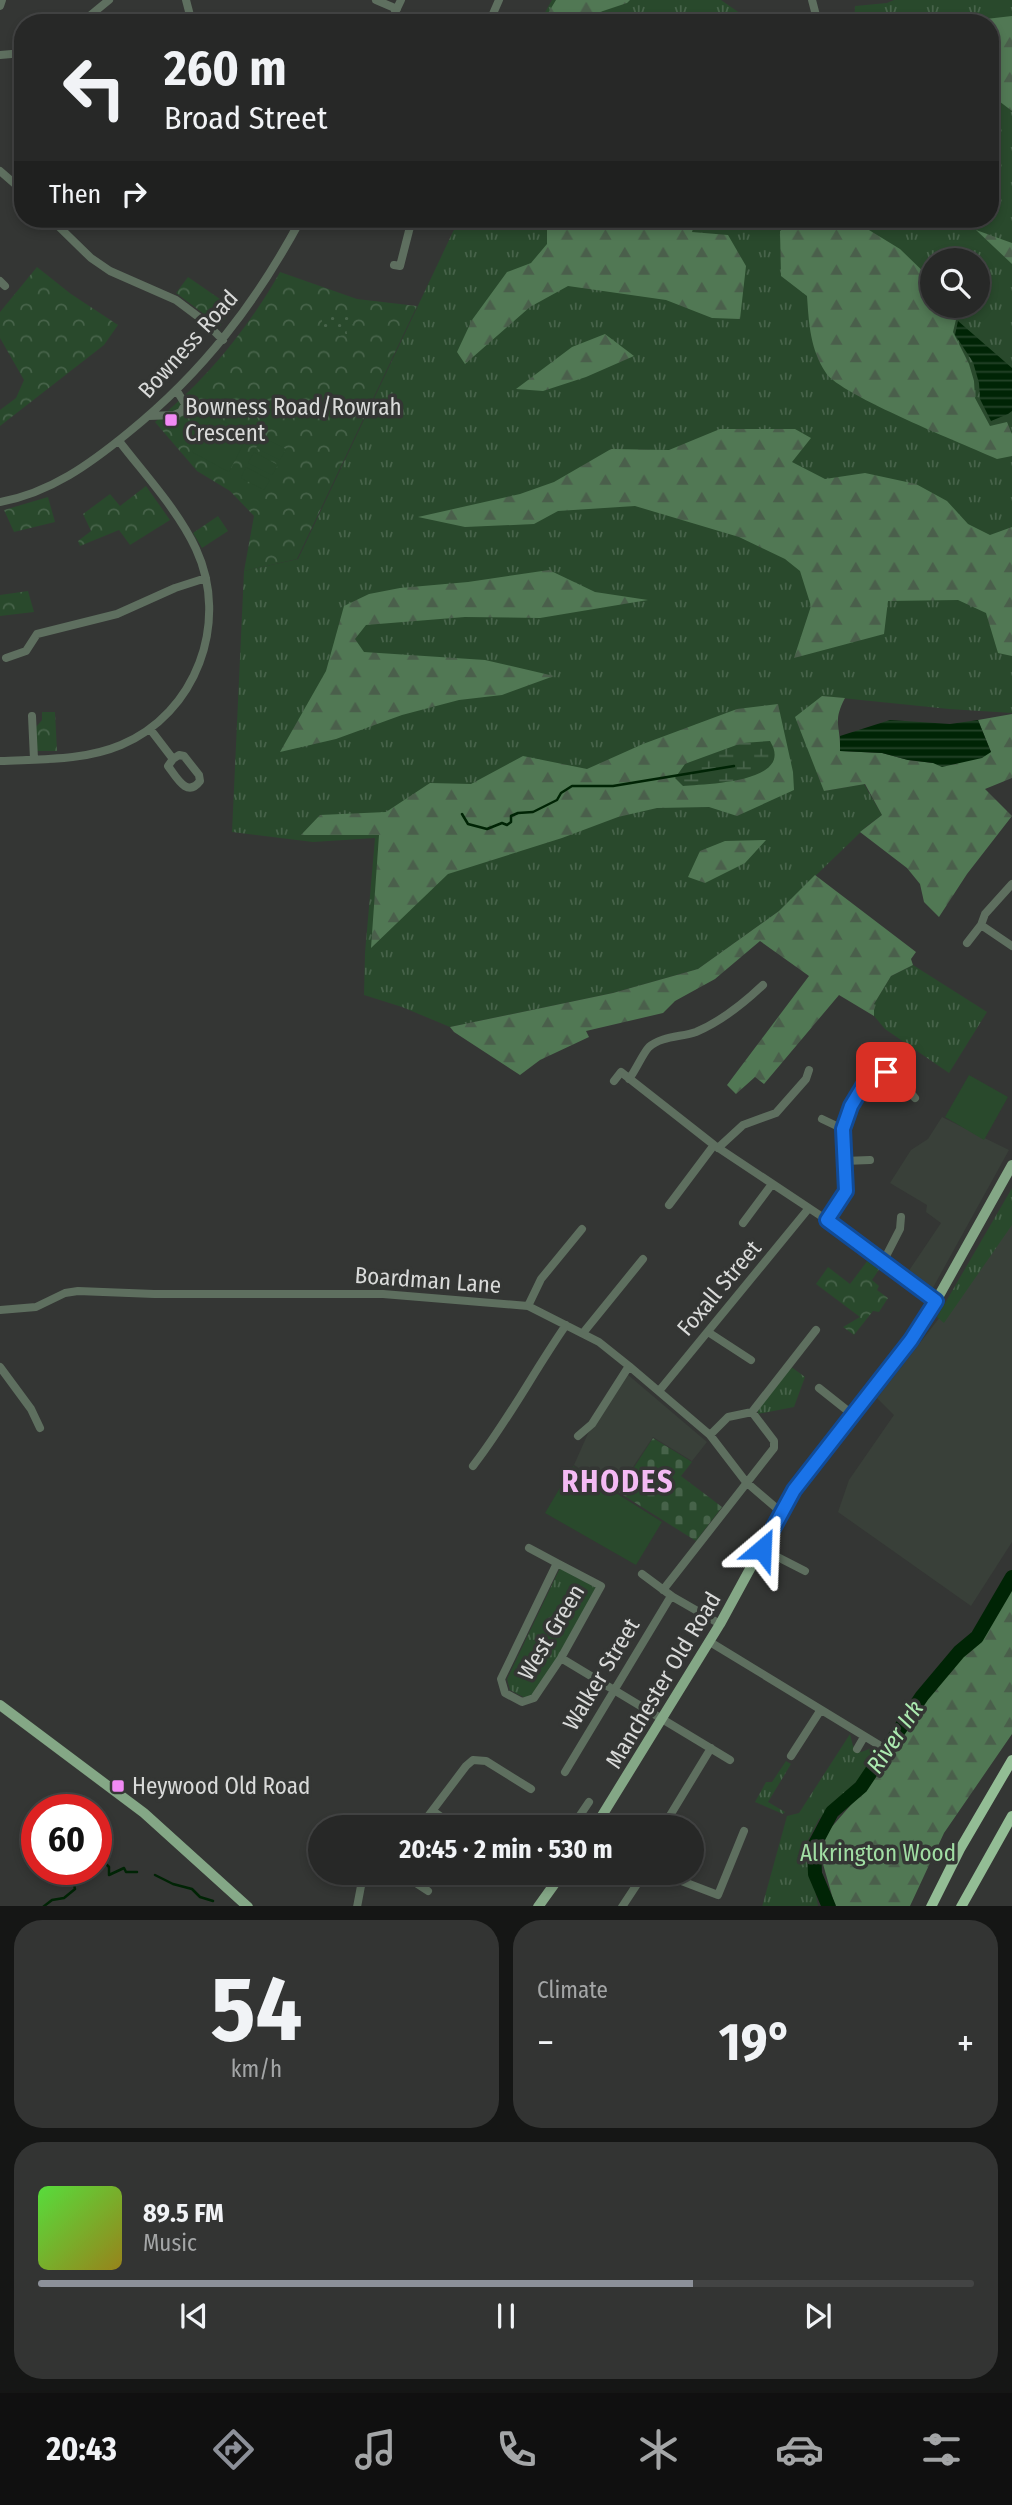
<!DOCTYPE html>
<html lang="en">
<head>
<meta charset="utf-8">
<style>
	:root { --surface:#272827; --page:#333433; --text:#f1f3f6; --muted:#a4a6a7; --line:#434444; --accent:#8c9099 }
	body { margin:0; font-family:"Fira Sans Condensed",sans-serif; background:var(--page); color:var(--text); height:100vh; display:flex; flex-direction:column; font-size:26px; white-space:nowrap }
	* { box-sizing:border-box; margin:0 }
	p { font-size:23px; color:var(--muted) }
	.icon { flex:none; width:38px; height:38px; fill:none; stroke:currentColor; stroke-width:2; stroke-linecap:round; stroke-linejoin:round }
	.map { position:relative; height:1906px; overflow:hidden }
	.details { display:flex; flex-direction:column; gap:14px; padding:14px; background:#151615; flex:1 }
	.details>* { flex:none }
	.guide { position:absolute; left:14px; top:14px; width:985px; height:214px; border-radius:28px; box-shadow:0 4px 10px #0003,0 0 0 2px var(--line); background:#272827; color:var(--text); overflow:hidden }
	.tools { position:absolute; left:920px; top:248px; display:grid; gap:14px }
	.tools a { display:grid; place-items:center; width:70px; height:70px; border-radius:50%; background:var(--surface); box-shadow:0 4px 10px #0003,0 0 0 2px var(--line); font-size:35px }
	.speed { position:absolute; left:21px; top:1794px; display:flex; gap:14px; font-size:35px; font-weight:700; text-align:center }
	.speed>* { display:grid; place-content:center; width:91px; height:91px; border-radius:50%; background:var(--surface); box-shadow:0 4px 10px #0003,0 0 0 2px var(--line); line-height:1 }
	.speed .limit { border:10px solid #d22; background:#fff; color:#111 }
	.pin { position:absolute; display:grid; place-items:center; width:60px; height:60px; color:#fff; margin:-30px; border-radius:14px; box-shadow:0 4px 10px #0006 }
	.me { position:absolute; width:77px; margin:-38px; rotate:26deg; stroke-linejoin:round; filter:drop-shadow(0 0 5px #0008) }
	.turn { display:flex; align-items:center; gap:24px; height:147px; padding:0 35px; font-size:32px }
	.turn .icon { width:91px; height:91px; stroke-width:2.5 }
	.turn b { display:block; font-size:49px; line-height:60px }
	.then { display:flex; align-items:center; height:66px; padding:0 35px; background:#0003; gap:14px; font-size:26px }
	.big { font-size:52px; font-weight:700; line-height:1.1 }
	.details .tile { flex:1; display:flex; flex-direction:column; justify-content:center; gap:10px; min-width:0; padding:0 24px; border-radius:28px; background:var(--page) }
	.details .dial { align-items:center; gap:0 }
	.dial b { font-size:91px; line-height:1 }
	.song { display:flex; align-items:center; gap:21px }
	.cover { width:84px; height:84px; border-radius:10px; background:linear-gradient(135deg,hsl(110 70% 55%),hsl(50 70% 35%)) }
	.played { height:7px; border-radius:4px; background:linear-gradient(90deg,var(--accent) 70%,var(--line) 70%) }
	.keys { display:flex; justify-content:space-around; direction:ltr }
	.heat { display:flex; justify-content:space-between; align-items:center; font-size:38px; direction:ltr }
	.details .tiles { flex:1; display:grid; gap:14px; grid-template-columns:1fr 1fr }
	.tile:last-child { grid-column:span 2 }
	.trip { position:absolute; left:308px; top:1815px; width:396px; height:70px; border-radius:35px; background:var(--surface); box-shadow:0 4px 10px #0003,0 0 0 2px var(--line); font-weight:700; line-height:70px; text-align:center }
	.dock { display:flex; height:112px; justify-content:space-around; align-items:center; background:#101010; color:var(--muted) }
	.dock .icon { width:49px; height:49px }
	.dock .current { color:var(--accent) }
	.dock b { font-size:32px; color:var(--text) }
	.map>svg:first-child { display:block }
</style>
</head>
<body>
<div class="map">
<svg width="1012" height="1907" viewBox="0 0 1012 1907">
	<defs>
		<pattern id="grass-tufts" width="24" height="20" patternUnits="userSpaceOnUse" patternTransform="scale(1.75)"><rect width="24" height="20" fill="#29492c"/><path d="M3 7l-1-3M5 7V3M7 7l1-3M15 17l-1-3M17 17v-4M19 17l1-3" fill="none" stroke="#47634a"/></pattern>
		<pattern id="forest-firs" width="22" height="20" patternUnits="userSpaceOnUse" patternTransform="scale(1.75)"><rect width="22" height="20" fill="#517854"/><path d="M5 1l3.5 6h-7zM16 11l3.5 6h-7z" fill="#4a5f4b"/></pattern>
		<pattern id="wetland-marsh" width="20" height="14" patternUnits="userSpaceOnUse" patternTransform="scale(1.75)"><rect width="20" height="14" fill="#29492c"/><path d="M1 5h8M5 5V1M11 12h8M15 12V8" fill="none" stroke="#47634a"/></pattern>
		<pattern id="cemetery-stones" width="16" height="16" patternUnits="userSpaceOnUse" patternTransform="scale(1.75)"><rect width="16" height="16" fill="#29492c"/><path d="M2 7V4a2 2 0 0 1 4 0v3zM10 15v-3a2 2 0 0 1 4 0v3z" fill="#47634a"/></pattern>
		<pattern id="park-crowns" width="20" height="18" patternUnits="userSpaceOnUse" patternTransform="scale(1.75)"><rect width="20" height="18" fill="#29492c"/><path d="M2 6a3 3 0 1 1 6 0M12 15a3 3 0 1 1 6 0" fill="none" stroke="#47634a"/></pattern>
		<pattern id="garden-dots" width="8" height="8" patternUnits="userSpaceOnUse" patternTransform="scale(1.75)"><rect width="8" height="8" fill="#29492c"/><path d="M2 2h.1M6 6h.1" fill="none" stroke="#47634a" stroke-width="1.8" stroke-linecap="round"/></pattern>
		<pattern id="water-rules" width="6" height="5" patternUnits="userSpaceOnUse" patternTransform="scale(1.75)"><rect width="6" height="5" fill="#002405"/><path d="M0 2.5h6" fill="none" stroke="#254329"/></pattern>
	</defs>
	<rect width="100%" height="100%" fill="#343634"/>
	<path fill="#394039" d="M942 1117 1009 1150 930 1293 906 1275 941 1223 926 1212 927 1205 890 1183 911 1150 928 1139Z
		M1012 1198V1542L971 1606 838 1512 849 1480 894 1415 877 1398 940 1317Z
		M627 1374 707 1442 692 1461 653 1437 617 1491 574 1465 590 1429Z"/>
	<path fill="url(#grass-tufts)" fill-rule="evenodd" d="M552 0H721L754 23H539Z
		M894 0H1012V713L949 709 822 696 824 791 864 784 882 815 866 827 779 911 698 969 613 993 450 1027 402 1007 364 995 365 953 375 838 313 842 232 832 244 571 298 559 459 219H990V23H854L855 6 887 3ZM933 261H978V306H933Z
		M913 965 987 1012 949 1073 885 1029 874 1016V1004L891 976Z
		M1012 1188V1225L944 1323 937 1317Z
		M790 1366 805 1377 794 1407 758 1414V1410Z
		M560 1568 598 1589 536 1694 527 1699 510 1690 507 1679Z
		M850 1734 853 1746 861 1752 872 1748 878 1750 863 1775 819 1819 806 1844 804 1852 813 1878 818 1906 762 1907 787 1816 799 1813Z
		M786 1761 791 1764 768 1802 785 1812 783 1814 755 1802 766 1782H772Z"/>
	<path fill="url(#forest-firs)" d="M556 0H630L627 3 588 16 584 23H542Z
		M1012 16V111L991 95 990 23H951Z
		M547 219H696L692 232 728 235 746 266 740 319 712 318 666 300 568 286 530 307 465 364 457 352 472 320 507 272 531 263 547 244Z
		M795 219H851L900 249 933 281V306L959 307 953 332 969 364 974 381 975 398 990 426 1007 422 1012 434V456L997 459C966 445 840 395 826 373 810 349 809 324 807 296L781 276 780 231Z
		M976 230 1012 243V264Z
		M605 334 634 356 586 377 543 391 516 389 572 347Z
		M720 429H795L811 438 792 462 825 479 865 473 916 484 947 501 968 524 990 535 1012 527V656L998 653 986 613 958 600 888 601 884 634 794 658 811 606 800 571 785 559 739 537 635 506 558 511 534 524 465 527 418 517 520 494 554 482 611 449 669 450Z
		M549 570 595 592 648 600 540 618 465 617 366 625 355 639 364 652 485 660 554 676 502 695 459 700 402 715 336 739 280 752 326 671 344 606 369 594 400 588 468 582Z
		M822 696 845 698C832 723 841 725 840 751L882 753 908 760 933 763 991 752 978 720 1012 714V778L985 789 1012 816 967 874 939 917 924 902 920 884 907 868 860 832 882 815 865 784 824 791 795 717Z
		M778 704 793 772 794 790 737 816 709 807 657 808 618 817 562 838 448 874 371 948 379 835H301L320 815 386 812 430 783 471 784 523 756 587 769 643 744 737 709Z
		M766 840 745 863 705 883 688 877 700 851 725 841Z
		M815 875 916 952 911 959 913 965 891 976 874 1004V1016L839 995 764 1084 755 1077 736 1094 727 1085 809 976 760 941 715 979 675 1001 663 1013 586 1031 589 1037 540 1060 520 1075 454 1032 450 1027 613 993 698 969 779 911Z
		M1012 1588V1734L944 1833 910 1906H835L821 1857 822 1838 870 1783 933 1687 986 1634Z"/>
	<path fill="url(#wetland-marsh)" d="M770 741C796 783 705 784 683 786L675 778 685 764 690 762 742 743Z"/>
	<path fill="url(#cemetery-stones)" d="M653 1438 692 1462 681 1476 722 1507 696 1541 618 1492Z"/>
	<path fill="url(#park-crowns)" d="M37 267 71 294 118 325 104 345 0 426V410L16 398 24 380 0 338V312Z
		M280 272 357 299 417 306 297 559 244 571 254 516 230 491 197 471 155 422C206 380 248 329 280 272Z
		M188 277 233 308 220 326 176 293Z
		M146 486 170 520 130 545 119 530 80 546 78 541 91 531 83 514 110 494 120 506Z
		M48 497 55 522 14 532 4 510Z
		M218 516 228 531 202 548 193 533Z
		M28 591 34 612 0 616V595Z
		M42 712H55L57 751H36V727L42 720Z
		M868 1260 880 1268 872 1280 879 1286 877 1290 888 1298 879 1312 873 1311 854 1335 843 1327 860 1317 816 1284 828 1267 850 1284Z"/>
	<path fill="url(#garden-dots)" d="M350 311 353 325 346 327 347 334 339 336 337 329 324 331 321 317Z"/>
	<path fill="#29492c" d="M212 415 248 435 229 472 192 452Z
		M262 437 286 449 280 460 256 448Z
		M254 452 278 465 272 475 248 463Z
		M246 467 270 480 264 490 241 478Z
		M969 1075 1008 1097 984 1140 945 1117Z
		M573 1466 662 1522 636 1565 545 1513Z"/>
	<path fill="url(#water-rules)" d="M958 321 1012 368V411L1008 414 991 421 980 399 979 383 973 362 955 335Z
		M890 720 950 724 978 720 991 752 982 758 942 767 933 763 908 760 882 753 840 751V736Z"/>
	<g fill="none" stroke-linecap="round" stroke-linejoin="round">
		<path stroke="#002405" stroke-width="2.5" d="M462 814 468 824 487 829 502 823 507 825 511 822V816L518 813 533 812 557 800 561 793 572 786H613L734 766
			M96 1867 106 1864 109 1867V1875L124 1868 126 1872H137
			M155 1875 173 1884 192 1889 200 1897 213 1901
			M43 1907 52 1900 64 1898 75 1889 74 1885 82 1878 88 1877V1871L90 1869"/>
		<path stroke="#002405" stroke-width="14" d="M829 1907 815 1874 814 1846 832 1812 861 1787 922 1696 959 1652 977 1637 1012 1577"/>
		<path stroke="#5e6f5f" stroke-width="8" d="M186 0 192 23
			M376 0 397 9
			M812 0 818 23
			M0 6 2 0
			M81 23 109 0
			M390 23 401 0
			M489 23 499 0
			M0 55 23 53
			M0 171 23 191
			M51 219 91 258 110 271 176 300 204 321 223 340
			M394 265 400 266 412 219
			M0 281 5 286
			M149 416 174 415 181 412 185 404 177 391
			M0 502C50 493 90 464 129 432 203 372 256 303 301 219
			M6 658 26 651 37 634 117 614 175 588 206 578
			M32 716 34 759
			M150 729 173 759 168 766C177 778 187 798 200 781L199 775 184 756 179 755 173 759
			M0 761C40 759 83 761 121 745 196 714 230 622 196 549 178 510 145 475 119 441
			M981 925 1012 946
			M967 943 981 925 985 914 1012 884
			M877 1057 879 1072
			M629 1079C636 1070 643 1053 649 1047 661 1036 682 1037 696 1032 722 1021 743 1004 763 985
			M614 1081 621 1072 714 1145 827 1220 936 1301
			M822 1119 843 1129
			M718 1148 743 1125 776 1113 806 1079 809 1070
			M844 1161 870 1160
			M669 1205 714 1145
			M827 1220C833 1211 845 1198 846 1187 848 1169 842 1151 843 1132 844 1121 851 1107 856 1097 877 1058 892 1069 915 1098
			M743 1223 772 1184
			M883 1262 900 1229 901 1217
			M528 1306 541 1279 582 1229
			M0 1310 36 1307 65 1293 78 1291 154 1294H383L528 1306 599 1342 629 1366 710 1435 746 1482 781 1512
			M708 1332 751 1360
			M583 1333 643 1259
			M0 1367 31 1409 40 1428
			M819 1388 853 1415
			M659 1391 809 1208
			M710 1435 728 1417 752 1412 816 1330
			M578 1436 592 1424 629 1366
			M473 1466C508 1421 534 1371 566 1325
			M529 1548 557 1563 501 1679 505 1693 522 1702 534 1698 561 1658 601 1586 557 1563
			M762 1549 805 1571
			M642 1574 673 1597 720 1624
			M663 1590 774 1448V1441L752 1412
			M710 1642 879 1745
			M561 1658 730 1760
			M857 1749 864 1737
			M791 1756 820 1711
			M565 1772 671 1596
			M433 1811 455 1827
			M420 1827 466 1766 473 1760 486 1761 531 1789
			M572 1827 589 1802
			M663 1827 711 1748
			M354 1872 364 1879
			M399 1872 428 1891
			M527 1872 534 1878 538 1872
			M658 1872 718 1895 744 1831
			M357 1907 361 1886 369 1872
			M622 1907 645 1872"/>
		<path stroke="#84a786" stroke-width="10" d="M0 1705 144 1813 248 1907
			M595 1827 720 1624 787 1501 911 1340 936 1301 1012 1165
			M538 1907 563 1872"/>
		<path stroke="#93bd95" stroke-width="10" d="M931 1907 960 1849 1012 1760
			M961 1907 1012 1816"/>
	</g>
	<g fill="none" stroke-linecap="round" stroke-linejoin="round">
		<defs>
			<path id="route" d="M762 1549 794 1490 911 1340 936 1301 827 1220 846 1191 843 1129 851 1106 868 1078 875 1072H886"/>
		</defs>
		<use href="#route" stroke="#114b97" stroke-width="18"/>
		<use href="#route" stroke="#1a73e8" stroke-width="12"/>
	</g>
	<g fill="#f18af4" stroke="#343634" stroke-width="2.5">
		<rect x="164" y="413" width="14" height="14" rx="3.5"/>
		<rect x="111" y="1779" width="14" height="14" rx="3.5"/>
	</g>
	<g text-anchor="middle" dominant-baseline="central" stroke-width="7" stroke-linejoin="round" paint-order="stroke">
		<g font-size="23" fill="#d9dad9" stroke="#343634">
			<text transform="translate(188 344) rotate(-48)">Bowness Road</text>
			<text transform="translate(428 1280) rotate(4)">Boardman Lane</text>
			<text transform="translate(719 1288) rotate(-50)">Foxall Street</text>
			<text transform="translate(551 1632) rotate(-59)">West Green</text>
			<text transform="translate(601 1674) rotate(-59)">Walker Street</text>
			<text transform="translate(663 1680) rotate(-59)">Manchester Old Road</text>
		</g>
		<g font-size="23" fill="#d9dad9" stroke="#343634" text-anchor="start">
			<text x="185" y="407">Bowness Road/Rowrah<tspan x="185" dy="26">Crescent</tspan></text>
			<text x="132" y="1786">Heywood Old Road</text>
		</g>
		<g font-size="23" fill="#a1dea4" stroke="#343634">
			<text x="878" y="1853">Alkrington Wood</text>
		</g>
		<g font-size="24" font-style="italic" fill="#aceab0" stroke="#343634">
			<text transform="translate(895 1737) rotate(-56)">River Irk</text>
		</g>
		<g font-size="30" font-weight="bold" letter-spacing="2" fill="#f4baf4" stroke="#343634">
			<text x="618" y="1482">RHODES</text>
		</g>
	</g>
</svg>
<div class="tools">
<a><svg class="icon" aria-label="search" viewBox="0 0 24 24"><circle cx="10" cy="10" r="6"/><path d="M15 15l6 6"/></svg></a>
</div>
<div class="speed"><div class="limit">60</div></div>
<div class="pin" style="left:886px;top:1072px;background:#d93025"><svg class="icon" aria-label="arrive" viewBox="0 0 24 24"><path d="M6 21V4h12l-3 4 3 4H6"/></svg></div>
<svg class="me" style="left:762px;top:1549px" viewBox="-20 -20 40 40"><path d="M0-17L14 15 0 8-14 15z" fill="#1a73e8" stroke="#fff" stroke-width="4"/></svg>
<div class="trip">20:45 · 2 min · 530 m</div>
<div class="guide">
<div class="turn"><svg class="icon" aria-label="left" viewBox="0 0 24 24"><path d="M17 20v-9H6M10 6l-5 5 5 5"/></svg><div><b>260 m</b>Broad Street</div></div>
<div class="then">Then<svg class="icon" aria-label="right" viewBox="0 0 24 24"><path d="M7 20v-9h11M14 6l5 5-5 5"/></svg></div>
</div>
</div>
<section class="details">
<div class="tiles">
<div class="tile dial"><b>54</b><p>km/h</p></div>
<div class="tile"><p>Climate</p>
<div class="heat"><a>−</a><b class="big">19°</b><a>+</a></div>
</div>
<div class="tile">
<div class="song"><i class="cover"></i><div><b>89.5 FM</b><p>Music</p></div></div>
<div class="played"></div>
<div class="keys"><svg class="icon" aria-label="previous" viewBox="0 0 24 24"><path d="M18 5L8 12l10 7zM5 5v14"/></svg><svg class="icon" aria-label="pause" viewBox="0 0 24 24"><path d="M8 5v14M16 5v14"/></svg><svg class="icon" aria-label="next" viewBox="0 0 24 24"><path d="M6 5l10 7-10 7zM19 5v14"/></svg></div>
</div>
</div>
</section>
<nav class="dock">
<b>20:43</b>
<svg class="icon current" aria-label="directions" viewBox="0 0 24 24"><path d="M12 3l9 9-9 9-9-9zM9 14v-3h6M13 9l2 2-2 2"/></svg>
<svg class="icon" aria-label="music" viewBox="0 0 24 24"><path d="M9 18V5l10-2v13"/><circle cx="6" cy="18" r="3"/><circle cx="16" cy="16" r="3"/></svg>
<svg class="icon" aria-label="phone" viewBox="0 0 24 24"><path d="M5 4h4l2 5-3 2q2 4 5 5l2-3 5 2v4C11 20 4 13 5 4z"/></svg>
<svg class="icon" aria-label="climate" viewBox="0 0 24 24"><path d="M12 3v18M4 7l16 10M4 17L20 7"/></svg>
<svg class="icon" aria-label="car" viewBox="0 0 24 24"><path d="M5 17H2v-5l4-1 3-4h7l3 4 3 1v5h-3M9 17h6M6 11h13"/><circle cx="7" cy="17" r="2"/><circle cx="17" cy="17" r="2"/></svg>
<svg class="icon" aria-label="filters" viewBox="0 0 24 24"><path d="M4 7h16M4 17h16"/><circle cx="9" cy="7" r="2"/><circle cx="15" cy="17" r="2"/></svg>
</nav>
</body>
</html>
